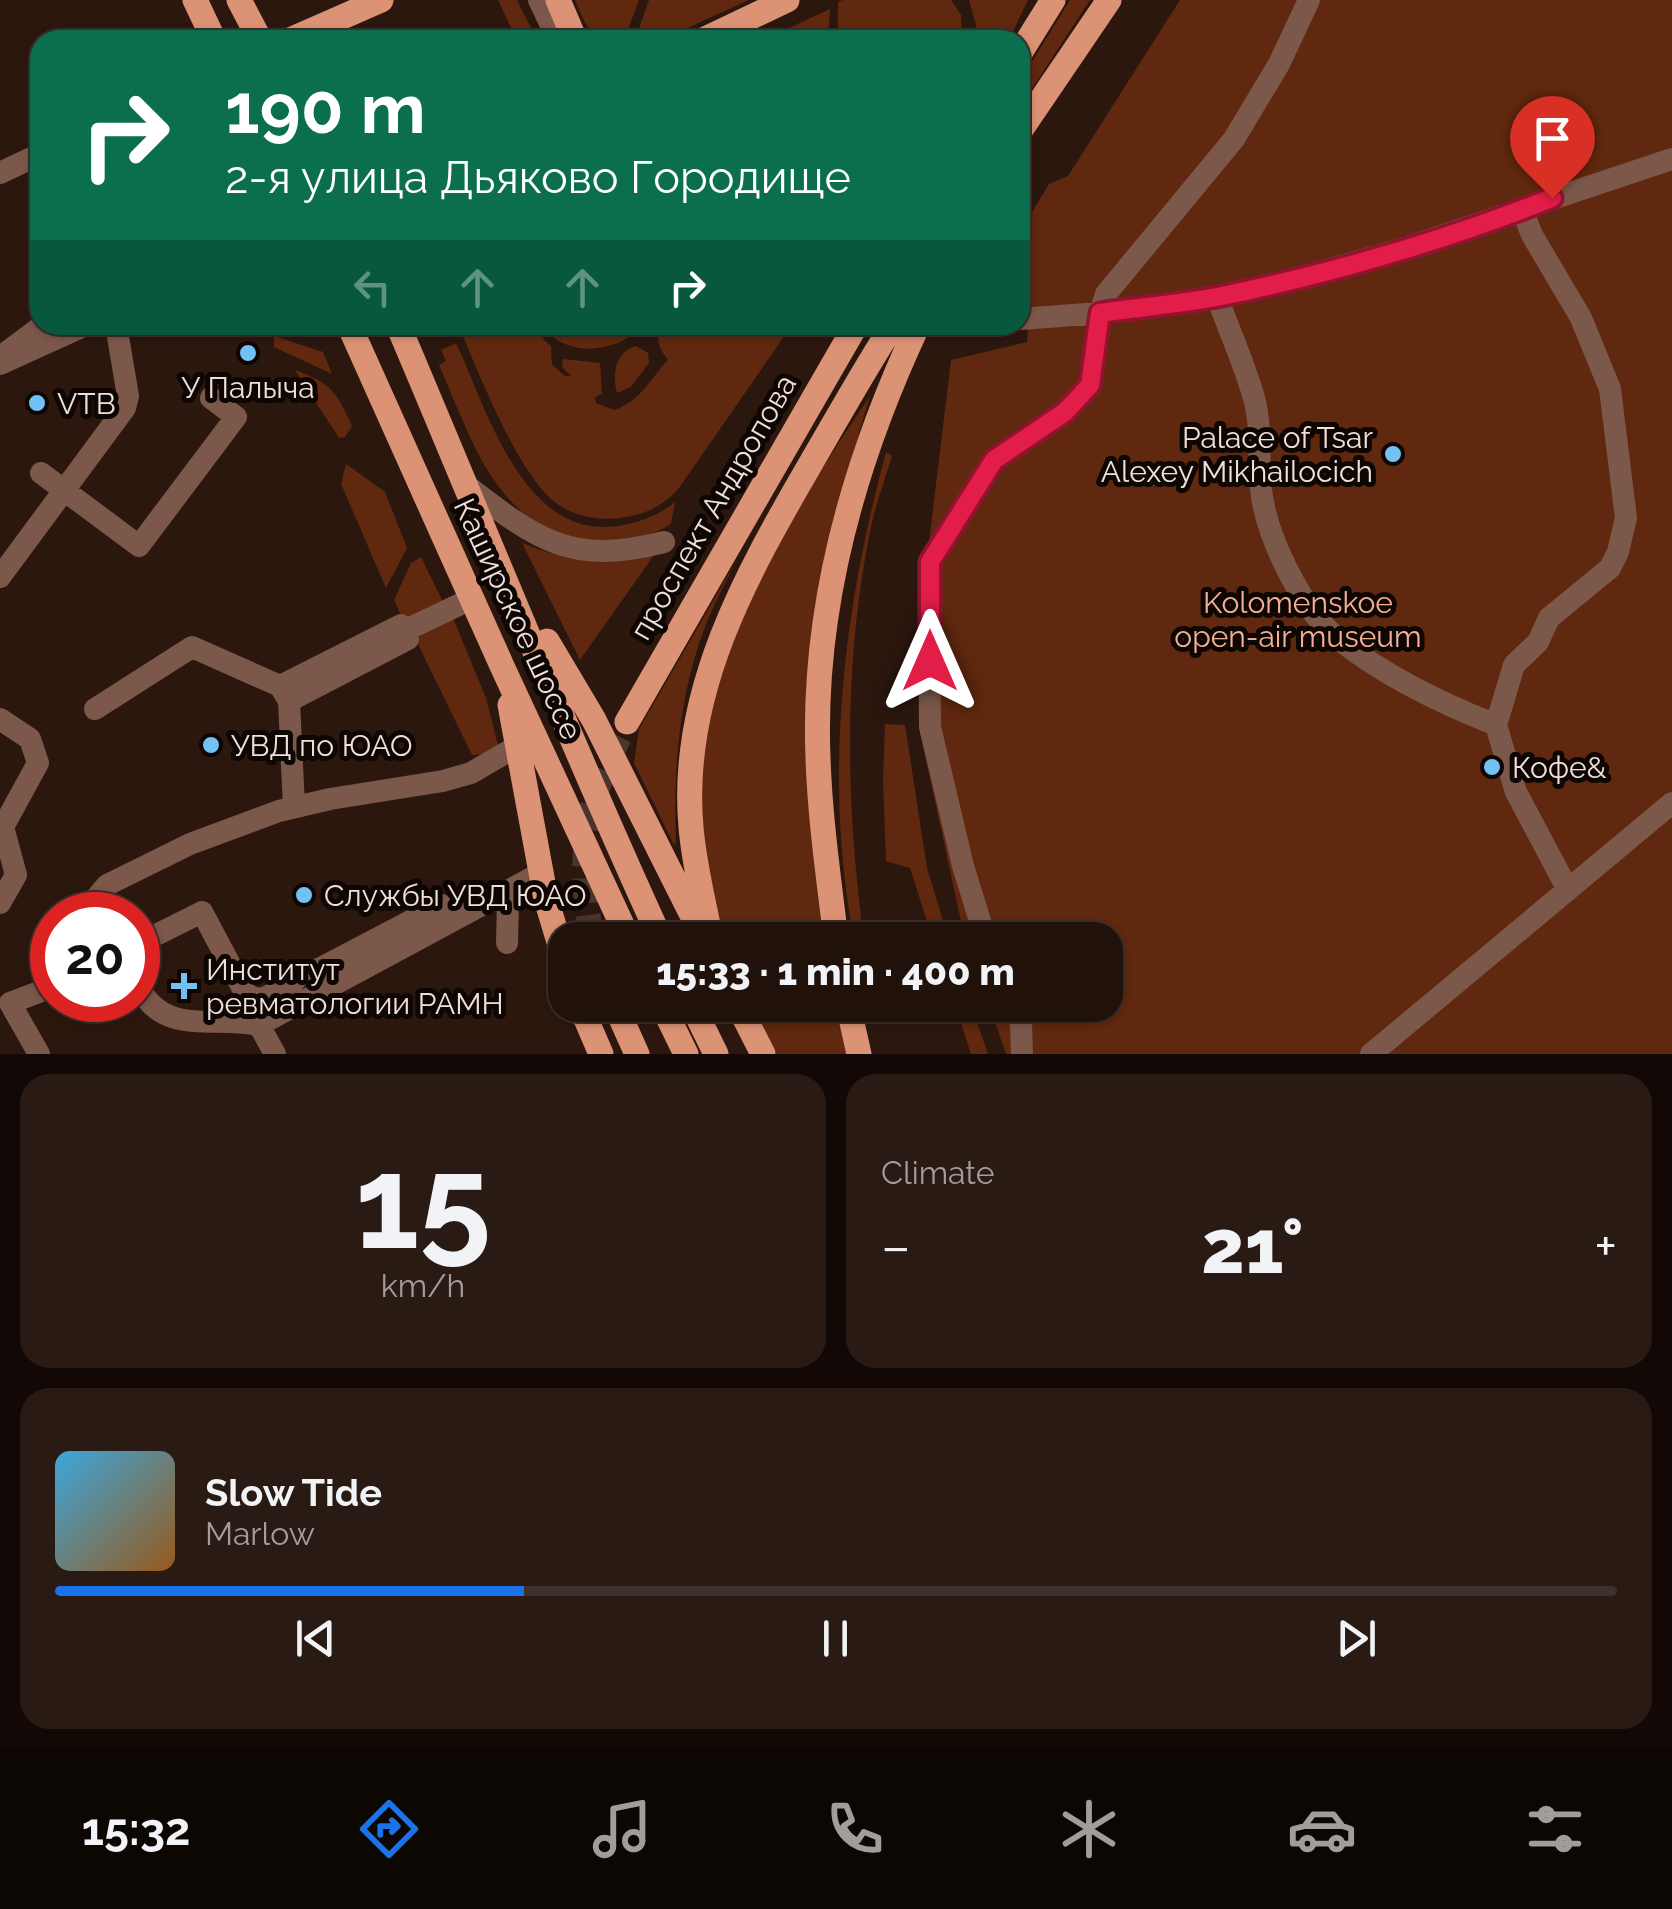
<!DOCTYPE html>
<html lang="en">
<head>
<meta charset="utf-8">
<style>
	:root { --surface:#21110b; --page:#291a14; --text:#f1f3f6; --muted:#a29d9d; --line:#3e312c; --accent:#1a73e8 }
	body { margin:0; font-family:Raleway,sans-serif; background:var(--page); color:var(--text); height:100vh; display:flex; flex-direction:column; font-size:38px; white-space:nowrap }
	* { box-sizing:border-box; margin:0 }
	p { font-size:32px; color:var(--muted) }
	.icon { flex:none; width:55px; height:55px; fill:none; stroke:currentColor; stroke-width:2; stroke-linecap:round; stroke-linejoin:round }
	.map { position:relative; height:1054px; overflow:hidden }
	.sheet { display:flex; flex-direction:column; gap:20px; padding:20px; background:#120906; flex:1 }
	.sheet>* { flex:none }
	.guide { position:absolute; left:30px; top:30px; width:1000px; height:305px; border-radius:30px; box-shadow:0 2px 8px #0004,0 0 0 2px var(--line); background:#0b6e4f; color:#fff; overflow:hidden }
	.speed { position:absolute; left:30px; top:892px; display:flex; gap:20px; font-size:50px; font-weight:700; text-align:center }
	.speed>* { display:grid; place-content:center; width:130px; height:130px; border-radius:50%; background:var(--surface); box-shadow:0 2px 8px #0004,0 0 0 2px var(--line); line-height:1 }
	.speed .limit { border:15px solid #d22; background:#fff; color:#111 }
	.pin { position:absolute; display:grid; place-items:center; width:85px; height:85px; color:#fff; margin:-102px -42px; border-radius:50% 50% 50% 0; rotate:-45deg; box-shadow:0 0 10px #0007 }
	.pin .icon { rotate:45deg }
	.me { position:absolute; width:110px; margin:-55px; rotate:0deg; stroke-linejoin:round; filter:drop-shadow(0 0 8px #0008) }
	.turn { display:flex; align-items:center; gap:35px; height:210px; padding:0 30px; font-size:45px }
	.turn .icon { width:130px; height:130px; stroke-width:2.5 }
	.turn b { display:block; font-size:70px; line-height:85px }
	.lanes { display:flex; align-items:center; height:95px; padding:0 30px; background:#0003; justify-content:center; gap:50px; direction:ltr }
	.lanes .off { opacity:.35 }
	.big { font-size:75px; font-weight:800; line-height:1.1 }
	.sheet .widget { flex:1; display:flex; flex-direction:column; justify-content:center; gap:15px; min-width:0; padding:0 35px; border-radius:30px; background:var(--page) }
	.sheet .dial { align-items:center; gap:0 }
	.dial b { font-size:130px; line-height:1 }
	.song { display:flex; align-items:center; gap:30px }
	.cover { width:120px; height:120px; border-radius:15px; background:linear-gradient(135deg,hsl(200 70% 55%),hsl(30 70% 35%)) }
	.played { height:10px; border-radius:5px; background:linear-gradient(90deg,var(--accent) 30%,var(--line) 30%) }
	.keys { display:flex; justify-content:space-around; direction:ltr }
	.heat { display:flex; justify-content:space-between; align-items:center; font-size:55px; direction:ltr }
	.sheet .tiles { flex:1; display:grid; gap:20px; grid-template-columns:1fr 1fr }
	.widget:last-child { grid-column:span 2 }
	.trip { position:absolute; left:548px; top:922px; width:575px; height:100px; border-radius:30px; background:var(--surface); box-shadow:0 2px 8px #0004,0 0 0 2px var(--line); font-weight:800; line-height:100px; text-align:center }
	.tabs { display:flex; height:160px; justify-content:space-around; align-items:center; background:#0d0704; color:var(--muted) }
	.tabs .icon { width:70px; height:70px }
	.tabs .on { color:var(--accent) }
	.tabs b { font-size:45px; color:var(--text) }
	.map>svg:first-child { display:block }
</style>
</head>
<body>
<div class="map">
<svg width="1672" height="1054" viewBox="0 0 1672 1054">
	<rect width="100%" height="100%" fill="#2c170f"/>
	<path fill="#60280e" d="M498 0H517L537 40H517Z
		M575 0H639L624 40C590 40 587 29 575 0Z
		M649 0H749L661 40H635Z
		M843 0H951L961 15 962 40H838V2Z
		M969 0H1028L1009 40H974L976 25Z
		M1070 0H1090L1020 107V81Z
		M1180 0H1672V1054H1006L989 1005H1105V940H967L961 921 920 732 926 567 951 360 1027 342 1031 286 1020 277V232L1049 184 1068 176Z
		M830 9 828 40H763Z
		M458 325H537L544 340 551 346 552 365 565 376H571L562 367 563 359 600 363 602 394 595 397 596 403 614 410C641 401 650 379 668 360 659 348 654 339 663 325H792L679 488C662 507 645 515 619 518 600 521 576 516 560 506 518 478 479 372 458 325Z
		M541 325H645C616 353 567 360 541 325Z
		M274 336 323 352 332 374 274 347Z
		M456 343C488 411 523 540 618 526 640 522 658 516 675 502L671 524C647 539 623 541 596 540 498 536 472 439 439 365L446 361 441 350Z
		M636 346 648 353 649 363 631 387 617 393C612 374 615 352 636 346Z
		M295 370C331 383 336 391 352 426L345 437 339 438Z
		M870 396 841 494 810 723 809 813 823 940H725C712 900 700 855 697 813 696 799 699 782 701 768 713 630 794 509 870 396Z
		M886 452 892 456C884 482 874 509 869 537 843 670 846 806 864 940H854C823 777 843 610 886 452Z
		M346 464 385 492 407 548 386 588 341 484Z
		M522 543C567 561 607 568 654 555L580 660Z
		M421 557 443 602 403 620 394 600 411 563Z
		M735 563C725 584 713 605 705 627 679 695 673 770 676 842L674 845 634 763 639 729Z
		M451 613 486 698 499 749 496 753 472 755 412 632Z
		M885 724 905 725 927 868 949 940H933L910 868 886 861 883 781Z
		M752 1005H834L847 1054H776Z
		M955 1005H971L988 1054H971Z"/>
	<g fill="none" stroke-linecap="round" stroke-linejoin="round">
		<path stroke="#49352d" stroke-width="25" stroke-dasharray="25 12" stroke-linecap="butt" d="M592 940C576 854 586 798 627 722"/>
		<path stroke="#7c584a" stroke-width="22" d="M539 0 558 40
			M0 173 40 154
			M1522 210 1532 235 1581 318 1610 389 1626 518 1618 552 1610 568 1549 618 1538 642 1514 665 1496 725 1516 792 1568 890
			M1217 297C1229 330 1244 363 1254 398 1262 428 1258 458 1261 489 1266 537 1303 613 1342 642 1387 677 1443 704 1496 725
			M1020 319 1100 313 1217 297 1294 279 1405 248 1672 159
			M7 352 43 325
			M0 364 86 325
			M41 473 139 546 236 417 211 398
			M466 485C537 540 571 566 664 542
			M0 577 125 408 128 396 116 325
			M404 631 471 599
			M280 686 401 625
			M95 709 192 647 280 686 289 701
			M0 719 30 739 38 763 3 827 16 875 0 903
			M294 807 289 701 408 639
			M504 894 508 902 507 943
			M104 915 96 898 107 885 190 844 279 811 330 799 443 781 471 773 519 745
			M986 940 963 866 930 727 929 562 994 460 1065 412 1090 385 1100 313 1106 294 1234 139 1279 64 1309 0
			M138 944 202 912 243 989 250 997 262 999 292 984 299 975 321 968 441 905
			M138 986C165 1037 211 1015 259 1025L541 873
			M1013 1005 1021 1023 1022 1054
			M259 1025 275 1054
			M39 1054 10 1003 52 987
			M1371 1054 1672 803"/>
		<path stroke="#dc9274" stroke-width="25" d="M195 0 214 40
			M239 0 260 40
			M558 0 575 40
			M290 40 381 0
			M703 40 787 0
			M1020 53 1053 0
			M1020 131 1109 0
			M349 325 502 666 629 940
			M398 325C485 530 568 737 661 940
			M547 641 594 720 701 933
			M510 705 546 899 565 962
			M627 722 856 325
			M711 940C704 903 694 865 691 827 679 693 746 575 811 463 838 417 864 370 893 325
			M836 940C829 880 820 819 818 758 812 608 855 459 918 325
			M580 1005 601 1054
			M615 1005 637 1054
			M662 1005 686 1054
			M692 1005 716 1054
			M738 1005 763 1054
			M848 1005 859 1054"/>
	</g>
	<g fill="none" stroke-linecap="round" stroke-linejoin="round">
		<defs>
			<path id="route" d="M930 661V562L994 460 1065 412 1090 385 1100 313C1140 307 1182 304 1222 296 1333 273 1446 240 1552 198"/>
		</defs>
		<use href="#route" stroke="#92132f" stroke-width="25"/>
		<use href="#route" stroke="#e11d48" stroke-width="18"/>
	</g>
	<g fill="#72c1f5" stroke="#0e0603" stroke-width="4">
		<circle cx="248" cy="353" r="10"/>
		<circle cx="37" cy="403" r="10"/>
		<circle cx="1393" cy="454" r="10"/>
		<circle cx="211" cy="745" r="10"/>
		<circle cx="1492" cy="767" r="10"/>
		<circle cx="304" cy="895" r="10"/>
		<path d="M179 971h10v10h10v10h-10v10h-10v-10h-10v-10h10z"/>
	</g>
	<g text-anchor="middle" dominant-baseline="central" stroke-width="10" stroke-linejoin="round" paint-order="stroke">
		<g font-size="30" fill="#eedfd9" stroke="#0e0603" text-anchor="start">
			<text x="248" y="387" text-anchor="middle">У Палыча</text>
			<text x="57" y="403">VTB</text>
			<text x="1373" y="437" text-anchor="end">Palace of Tsar<tspan x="1373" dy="34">Alexey Mikhailocich</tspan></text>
			<text x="231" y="745">УВД по ЮАО</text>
			<text x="1512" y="767">Кофе&amp;</text>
			<text x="324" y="895">Службы УВД ЮАО</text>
			<text x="206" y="969">Институт<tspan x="206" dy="34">ревматологии РАМН</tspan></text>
		</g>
		<g font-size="30" fill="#eedfd9" stroke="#0e0603">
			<text transform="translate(713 507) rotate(-60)">проспект Андропова</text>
			<text transform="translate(518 619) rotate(65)">Каширское шоссе</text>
		</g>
		<g font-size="30" fill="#f4b095" stroke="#0e0603">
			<text x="1298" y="602">Kolomenskoe<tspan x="1298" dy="34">open-air museum</tspan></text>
		</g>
	</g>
</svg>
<div class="speed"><div class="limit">20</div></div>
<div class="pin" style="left:1552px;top:198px;background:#d93025"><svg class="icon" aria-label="arrive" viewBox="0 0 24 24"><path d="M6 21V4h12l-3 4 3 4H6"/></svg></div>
<svg class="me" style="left:930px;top:661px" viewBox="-20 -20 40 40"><path d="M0-17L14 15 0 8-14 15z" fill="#e11d48" stroke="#fff" stroke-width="4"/></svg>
<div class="trip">15:33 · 1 min · 400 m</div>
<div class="guide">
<div class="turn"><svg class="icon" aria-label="right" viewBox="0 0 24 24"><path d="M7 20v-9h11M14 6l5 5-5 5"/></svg><div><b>190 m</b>2-я улица Дьяково Городище</div></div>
<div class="lanes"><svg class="icon off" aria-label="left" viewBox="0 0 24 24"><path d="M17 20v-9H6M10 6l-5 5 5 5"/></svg><svg class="icon off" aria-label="ahead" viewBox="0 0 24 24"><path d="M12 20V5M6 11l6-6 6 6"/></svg><svg class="icon off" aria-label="ahead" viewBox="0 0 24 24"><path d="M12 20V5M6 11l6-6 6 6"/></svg><svg class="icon" aria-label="right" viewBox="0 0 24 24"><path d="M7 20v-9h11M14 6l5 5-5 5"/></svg></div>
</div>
</div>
<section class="sheet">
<div class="tiles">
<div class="widget dial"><b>15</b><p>km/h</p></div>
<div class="widget"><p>Climate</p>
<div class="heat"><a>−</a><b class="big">21°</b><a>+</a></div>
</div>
<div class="widget">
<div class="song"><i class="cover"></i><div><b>Slow Tide</b><p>Marlow</p></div></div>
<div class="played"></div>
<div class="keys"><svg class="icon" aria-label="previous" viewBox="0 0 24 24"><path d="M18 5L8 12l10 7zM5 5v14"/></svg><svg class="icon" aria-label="pause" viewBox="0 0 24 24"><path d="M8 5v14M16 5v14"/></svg><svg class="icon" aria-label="next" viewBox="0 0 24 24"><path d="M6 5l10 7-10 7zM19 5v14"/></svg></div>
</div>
</div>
</section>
<nav class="tabs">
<b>15:32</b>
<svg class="icon on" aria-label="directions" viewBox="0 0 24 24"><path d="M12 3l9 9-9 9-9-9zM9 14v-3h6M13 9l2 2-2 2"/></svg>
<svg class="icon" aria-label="music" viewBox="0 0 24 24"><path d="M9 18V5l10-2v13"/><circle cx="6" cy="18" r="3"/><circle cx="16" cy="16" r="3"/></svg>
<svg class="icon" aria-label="phone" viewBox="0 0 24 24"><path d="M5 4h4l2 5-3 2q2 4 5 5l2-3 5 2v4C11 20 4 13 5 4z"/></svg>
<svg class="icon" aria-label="climate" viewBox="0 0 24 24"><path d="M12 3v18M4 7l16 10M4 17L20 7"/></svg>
<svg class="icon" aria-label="car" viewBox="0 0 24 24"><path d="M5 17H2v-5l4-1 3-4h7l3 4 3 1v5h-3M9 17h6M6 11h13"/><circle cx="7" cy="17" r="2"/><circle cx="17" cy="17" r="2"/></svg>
<svg class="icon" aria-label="filters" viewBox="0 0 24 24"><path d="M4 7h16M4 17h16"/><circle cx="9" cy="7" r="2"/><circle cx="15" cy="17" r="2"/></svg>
</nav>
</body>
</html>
